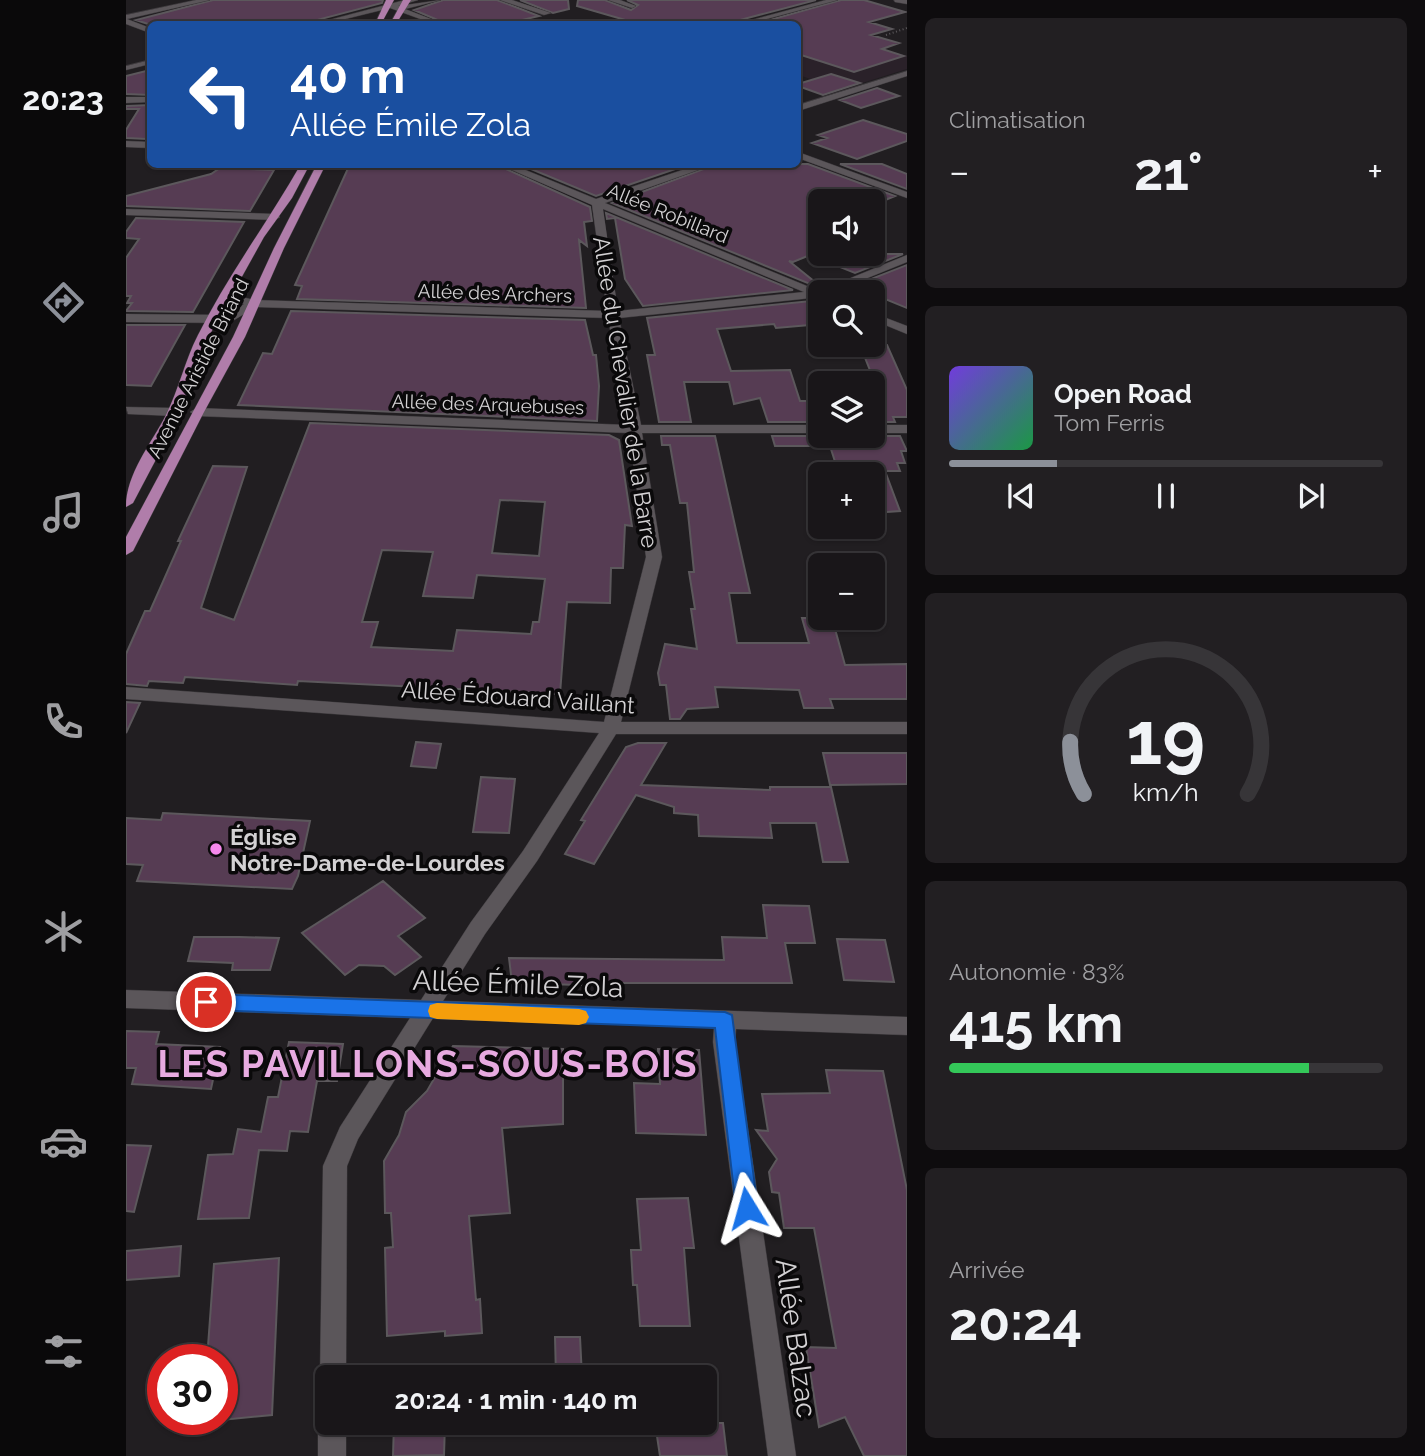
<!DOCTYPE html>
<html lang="fr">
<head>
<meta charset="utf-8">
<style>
	:root { --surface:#191619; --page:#221f22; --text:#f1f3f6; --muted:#9f9fa2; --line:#373538; --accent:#8c9099 }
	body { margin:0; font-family:Raleway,sans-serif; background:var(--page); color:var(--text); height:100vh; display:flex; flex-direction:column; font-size:26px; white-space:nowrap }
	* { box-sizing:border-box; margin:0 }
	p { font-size:23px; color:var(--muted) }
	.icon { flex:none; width:38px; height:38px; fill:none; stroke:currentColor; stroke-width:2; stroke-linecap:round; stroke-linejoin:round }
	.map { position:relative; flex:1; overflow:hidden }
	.drawer { display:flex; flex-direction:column; gap:18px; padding:18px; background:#0e0c0e; width:518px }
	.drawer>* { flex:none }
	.hud { position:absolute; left:21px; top:21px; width:654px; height:147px; border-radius:10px; box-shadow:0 2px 5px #0004,0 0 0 2px var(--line); background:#1a4fa0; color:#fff; overflow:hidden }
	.fabs { position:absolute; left:682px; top:189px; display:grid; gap:14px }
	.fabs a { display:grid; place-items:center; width:77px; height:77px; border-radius:10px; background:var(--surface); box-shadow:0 2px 5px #0004,0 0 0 2px var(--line); font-size:35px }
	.speed { position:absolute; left:21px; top:1344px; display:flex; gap:14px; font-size:35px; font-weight:700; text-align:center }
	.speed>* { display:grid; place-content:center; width:91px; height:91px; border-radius:50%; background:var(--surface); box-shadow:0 2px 5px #0004,0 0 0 2px var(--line); line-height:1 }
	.speed .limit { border:10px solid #d22; background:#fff; color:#111 }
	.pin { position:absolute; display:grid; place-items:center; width:60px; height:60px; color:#fff; margin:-30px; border:4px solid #fff; border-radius:50%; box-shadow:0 2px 7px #0007 }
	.me { position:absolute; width:77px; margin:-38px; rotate:352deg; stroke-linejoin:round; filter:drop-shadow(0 0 5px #0008) }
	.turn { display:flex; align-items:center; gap:24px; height:147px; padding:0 28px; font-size:32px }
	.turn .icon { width:91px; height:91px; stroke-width:2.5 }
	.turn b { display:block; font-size:49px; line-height:60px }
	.big { font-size:52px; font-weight:700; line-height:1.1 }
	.drawer .tile { flex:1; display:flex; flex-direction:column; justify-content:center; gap:10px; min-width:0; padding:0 24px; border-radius:10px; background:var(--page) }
	.drawer .dial { align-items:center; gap:0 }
	.dial svg { height:182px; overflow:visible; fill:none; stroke:var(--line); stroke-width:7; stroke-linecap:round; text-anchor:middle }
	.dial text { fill:var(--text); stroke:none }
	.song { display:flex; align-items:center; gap:21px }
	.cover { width:84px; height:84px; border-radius:10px; background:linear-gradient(135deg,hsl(260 70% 55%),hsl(140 70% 35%)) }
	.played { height:7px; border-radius:4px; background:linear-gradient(90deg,var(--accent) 25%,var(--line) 25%) }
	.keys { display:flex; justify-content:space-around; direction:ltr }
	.heat { display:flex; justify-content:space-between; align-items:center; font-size:38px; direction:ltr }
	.charge { height:10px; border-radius:5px; background:linear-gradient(90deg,#34c759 83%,var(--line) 0) }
	.trip { position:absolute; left:189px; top:1365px; width:402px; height:70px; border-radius:10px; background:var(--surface); box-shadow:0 2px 5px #0004,0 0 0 2px var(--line); font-weight:700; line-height:70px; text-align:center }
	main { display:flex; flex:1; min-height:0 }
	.tabs { display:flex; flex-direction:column; width:126px; justify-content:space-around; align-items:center; background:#0a090a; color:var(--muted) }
	.tabs .icon { width:49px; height:49px }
	.tabs .active { color:var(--accent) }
	.tabs b { font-size:32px; color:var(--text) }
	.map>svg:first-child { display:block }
</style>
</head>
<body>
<main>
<nav class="tabs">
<b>20:23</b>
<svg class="icon active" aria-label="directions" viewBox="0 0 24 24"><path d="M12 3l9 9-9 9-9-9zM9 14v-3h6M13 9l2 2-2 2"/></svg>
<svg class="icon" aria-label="music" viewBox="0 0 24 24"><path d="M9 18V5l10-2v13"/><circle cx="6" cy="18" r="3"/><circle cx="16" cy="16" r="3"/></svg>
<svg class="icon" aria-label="phone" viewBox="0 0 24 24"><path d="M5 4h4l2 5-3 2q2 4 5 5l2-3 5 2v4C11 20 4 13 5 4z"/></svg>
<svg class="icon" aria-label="climate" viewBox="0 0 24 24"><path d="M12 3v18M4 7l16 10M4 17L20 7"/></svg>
<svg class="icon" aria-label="car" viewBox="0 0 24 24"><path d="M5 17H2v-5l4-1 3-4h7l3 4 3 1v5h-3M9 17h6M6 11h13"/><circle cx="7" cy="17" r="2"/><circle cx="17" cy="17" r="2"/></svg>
<svg class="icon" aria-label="filters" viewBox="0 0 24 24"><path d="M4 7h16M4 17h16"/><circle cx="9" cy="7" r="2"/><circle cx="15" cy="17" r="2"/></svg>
</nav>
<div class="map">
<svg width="781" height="1456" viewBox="0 0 781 1456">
	<rect width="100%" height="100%" fill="#211e21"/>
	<path fill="#2a2129" d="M704 34 781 56V69L717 89 672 75V42Z"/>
	<path fill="#563c53" stroke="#5c585c" stroke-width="2" fill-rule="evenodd" d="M87 0H257L256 3 187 21 185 24H22L10 20Z
		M317 0H371L413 16 379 24H321L288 10Z
		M394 0H442L443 9 427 13Z
		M452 0H479L505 10 512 5 501 0H690L610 21 608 24H513L451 6Z
		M715 0H738L779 12 743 22 766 29 745 35 773 43 756 49 778 56 728 72 672 54V24H630Z
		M24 70V95L0 94V76Z
		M705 74 734 83 697 95 672 86V84Z
		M751 88 773 96 735 108 714 100Z
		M24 105V135L21 139 0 138V130L13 109H0V106Z
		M737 120 781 134V141L731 159 686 143 701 138 692 135Z
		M224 164H369L464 207 466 221 458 222 461 246 453 240 460 308 171 299 176 286 169 285Z
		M393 164H564L470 196Z
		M591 164H682L769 196 757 201H695V251L689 254H777L729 273 684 255 667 262 663 261 689 282 684 284 486 203Z
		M714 164H756L781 174V189Z
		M94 168 148 170 124 211 0 206V196L85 174Z
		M480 213 667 290 517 306 499 279 489 218 481 219Z
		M10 218 118 222 67 312 0 311 6 303H1L5 296H0V258L13 239 0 238V232Z
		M781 265V308L747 294V280L745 279Z
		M685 301 695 311V324L650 328 648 324 591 329 605 371 664 370 674 401H695V422H642L634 398 608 404 603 382H558L565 422H533L521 355H529L521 318Z
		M165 311 459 320 467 355H470L473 386 471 421 112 405 137 353 146 354Z
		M0 325H59L25 386 0 385Z
		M734 345H761L781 390V417H767L769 422H747V378Z
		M184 423 483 435 493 440 506 526 499 525 497 568H485L484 603 441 602 434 694 172 681 171 685 59 677 57 683 23 681 21 686 0 684V654L19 611H24L55 541H52L87 466 121 467 75 608 108 620ZM374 500 419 502 413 556 366 553ZM256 550 307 552 297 596 347 598 351 575 419 579 413 622H407L405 634 331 630 327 651 245 647 252 622H236Z
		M535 436H589L624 593H603L611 643H683L676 618H702L705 630 709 629 719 665 781 664V699H704L707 708H678L673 690 589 687 592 707 561 709 554 719H544L540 685H534L532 673 539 644 571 649 565 609H569L563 572H568L561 503H554L544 445H536Z
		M646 436H695V446H649Z
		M747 436H774L781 451H775L779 463H771L774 471H759L774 511 747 513V474H713L704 446H747Z
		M0 702 14 703 0 733Z
		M290 742 315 744 310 768 285 766Z
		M512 743H540L515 785 644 790V787H705L722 862H697L690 823H644L646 838 573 836 572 815 548 813V807L510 795 468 864 439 854 459 821 455 820 500 747Z
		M697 753H781V784L704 785Z
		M355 777 389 779 383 833 347 832Z
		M37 813 184 821 172 876 166 889 11 881 17 865 0 864V818L35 820Z
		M257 881 299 918 272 936 295 957 269 975 258 966 233 965 219 975 176 933Z
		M637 905 683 906 689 943H659L666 983H488V986L386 983 383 958 598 960 596 937 641 938Z
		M68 937H113L153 938 144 970H106L107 963 62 961Z
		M711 939 759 940 768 982 718 980Z
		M0 1031 33 1032 30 1044 94 1047 85 1089 6 1084 10 1068H0Z
		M163 1042 217 1044 211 1081H191L182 1132 164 1131 161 1151 133 1150 123 1218 72 1219 82 1155 107 1154 112 1129 135 1132 142 1097H152Z
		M327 1046 437 1049V1124L376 1128 384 1213 343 1216 350 1300 354 1299 356 1333 319 1336V1331L261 1336 259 1248 267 1247 265 1213H259L258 1161 273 1135 280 1112 301 1091Z
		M532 1049 573 1050 580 1135 510 1133 508 1083 534 1084Z
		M700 1070 757 1071 781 1190V1456H738L719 1417 693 1427 680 1347 710 1348 688 1228H658L653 1193 646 1192 643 1172 651 1159 630 1130 642 1131 636 1094 704 1093Z
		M0 1145 25 1146 8 1212 0 1211Z
		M562 1198 568 1248H558L564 1326H514L511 1285H507L505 1250H515L511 1199Z
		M55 1246 53 1276 0 1280V1251Z
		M153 1258 146 1415 96 1420V1360H81L88 1264Z
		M429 1337H454L456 1377H430Z
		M268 1423H319L318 1455 267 1456Z
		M529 1423H597L601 1456H534Z"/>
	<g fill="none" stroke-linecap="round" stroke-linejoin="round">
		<defs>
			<path id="minor" d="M70 0H84L1 19 24 28V33L0 24V15Z
				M279 0H292L272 6 315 0 279 9 318 24H308L264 8 199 24H188Z
				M374 0H386L425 13 418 15Z
				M482 0H494L510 6 506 8Z
				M700 0H712L622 24H611Z
				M768 0H781V4L769 2Z
				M24 60V64L0 70V66Z
				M781 71V76L672 111V105Z
				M0 97H24V102L0 103Z
				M0 141 24 142V148L0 147Z
				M672 152 781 192V198L672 158Z
				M372 164H385L470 199 574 164H589L479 203 693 291 781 255V262L707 292H695V297L493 318 515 425H695V433H516L536 557 495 722H781V734H490L411 861 359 934 317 1001 781 1017V1035L610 1029 609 1042 670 1456H642L587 1042 588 1028 307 1018 232 1139 221 1166 220 1377H201V1388L198 1386 194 1377 197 1166 214 1127 284 1018 0 1008V990L295 1000 345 922 397 851 473 733 0 699V687L478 722 520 557 503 433 71 416 64 412 71 408 501 425 482 318 130 307 103 323 0 322V314L101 315 118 304 96 298 94 296 100 293 128 300 481 311 466 205ZM477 209 678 292 492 311Z
				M0 209 149 214 154 217 149 220 0 215Z
				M747 313 781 326V334L747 320Z
				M0 407 48 408 55 412 48 416 2 414Z
				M747 425H781V433H747Z
				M201 1411V1423H220V1456H192V1423L196 1413Z"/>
			<path id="major" d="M260 0H268L255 24H249Z
				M277 0H285L270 24H264Z
				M175 164H184L166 198 138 237 83 336 55 412 7 503 0 507C0 474 25 444 40 415 53 389 59 360 72 335 102 275 142 222 175 164Z
				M191 164H200L158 248 119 337 78 412 7 551 0 555V537L107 337 148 248Z"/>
		</defs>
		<use href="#minor" stroke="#3b383b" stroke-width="1"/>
		<use href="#major" stroke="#3b383b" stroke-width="1"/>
		<path stroke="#5a575a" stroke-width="2" stroke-dasharray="1 2.5" stroke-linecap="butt" d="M760 35 781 28"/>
		<use href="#minor" fill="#5b565a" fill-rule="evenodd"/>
		<use href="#major" fill="#b07daa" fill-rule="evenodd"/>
	</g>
	<path fill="#1a73e8" stroke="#114b97" stroke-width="2" d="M80 994 599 1012 606 1015 632 1208 629 1215 621 1218 614 1215 610 1208 589 1028 80 1010 74 1008 71 1002 74 996Z"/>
	<path fill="#f59e0b" d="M311 1003 453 1009 460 1011 463 1017 460 1023 453 1025 311 1019 304 1017 302 1011 304 1005Z"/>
	<circle fill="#f688ec" stroke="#0a090a" stroke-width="2.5" cx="90" cy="849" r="7"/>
	<g text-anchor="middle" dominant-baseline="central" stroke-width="7" stroke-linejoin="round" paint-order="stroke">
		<g font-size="19" fill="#d3d1d3" stroke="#0a090a">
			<text transform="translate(542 213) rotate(22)">Allée Robillard</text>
			<text transform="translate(369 293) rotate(2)">Allée des Archers</text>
			<text transform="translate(72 368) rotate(-63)">Avenue Aristide Briand</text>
			<text transform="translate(362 404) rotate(2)">Allée des Arquebuses</text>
		</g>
		<g font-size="23" fill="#d3d1d3" stroke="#0a090a">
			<text transform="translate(500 392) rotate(81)">Allée du Chevalier de la Barre</text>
			<text transform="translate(392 697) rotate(4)">Allée Édouard Vaillant</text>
		</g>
		<g font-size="23" font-weight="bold" fill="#d3d1d3" stroke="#0a090a" text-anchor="start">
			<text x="104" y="836">Église<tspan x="104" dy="26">Notre-Dame-de-Lourdes</tspan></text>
		</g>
		<g font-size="28" fill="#d3d1d3" stroke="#0a090a">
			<text transform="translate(392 984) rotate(2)">Allée Émile Zola</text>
			<text transform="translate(670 1338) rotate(82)">Allée Balzac</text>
		</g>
		<g font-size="37" font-weight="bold" letter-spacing="2" fill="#e7aae0" stroke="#0a090a">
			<text x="302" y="1064">LES PAVILLONS-SOUS-BOIS</text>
		</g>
	</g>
</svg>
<div class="fabs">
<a><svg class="icon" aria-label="sound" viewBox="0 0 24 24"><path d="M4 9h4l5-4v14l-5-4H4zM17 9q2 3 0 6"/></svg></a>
<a><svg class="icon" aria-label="search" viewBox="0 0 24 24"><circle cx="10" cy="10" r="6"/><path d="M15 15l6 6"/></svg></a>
<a><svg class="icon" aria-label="layers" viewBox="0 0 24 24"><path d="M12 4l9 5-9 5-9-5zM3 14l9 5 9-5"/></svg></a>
<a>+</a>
<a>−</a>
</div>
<div class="speed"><div class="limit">30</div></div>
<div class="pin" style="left:80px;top:1002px;background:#d93025"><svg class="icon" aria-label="arrive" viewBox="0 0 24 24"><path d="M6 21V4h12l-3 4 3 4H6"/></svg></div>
<svg class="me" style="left:621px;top:1208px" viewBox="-20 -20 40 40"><path d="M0-17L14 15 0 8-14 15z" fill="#1a73e8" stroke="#fff" stroke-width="4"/></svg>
<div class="trip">20:24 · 1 min · 140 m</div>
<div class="hud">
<div class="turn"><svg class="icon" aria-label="left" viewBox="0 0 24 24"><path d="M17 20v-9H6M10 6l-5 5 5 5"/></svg><div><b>40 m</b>Allée Émile Zola</div></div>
</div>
</div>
<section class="drawer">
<div class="tile"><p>Climatisation</p>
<div class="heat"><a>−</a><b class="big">21°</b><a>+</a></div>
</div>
<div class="tile">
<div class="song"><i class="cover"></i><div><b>Open Road</b><p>Tom Ferris</p></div></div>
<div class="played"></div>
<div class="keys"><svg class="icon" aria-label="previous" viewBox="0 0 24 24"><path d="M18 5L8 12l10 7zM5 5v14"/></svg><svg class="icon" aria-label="pause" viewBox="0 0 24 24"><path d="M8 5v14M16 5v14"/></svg><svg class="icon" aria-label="next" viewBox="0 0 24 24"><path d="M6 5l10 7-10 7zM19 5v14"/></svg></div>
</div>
<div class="tile dial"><svg viewBox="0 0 100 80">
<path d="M14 69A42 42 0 1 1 86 69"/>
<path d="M14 69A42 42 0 0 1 8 46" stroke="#8c9099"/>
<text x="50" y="56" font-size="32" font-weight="700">19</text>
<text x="50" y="72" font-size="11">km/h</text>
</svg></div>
<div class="tile"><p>Autonomie · 83%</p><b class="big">415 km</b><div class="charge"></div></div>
<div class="tile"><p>Arrivée</p><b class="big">20:24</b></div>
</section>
</main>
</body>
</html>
